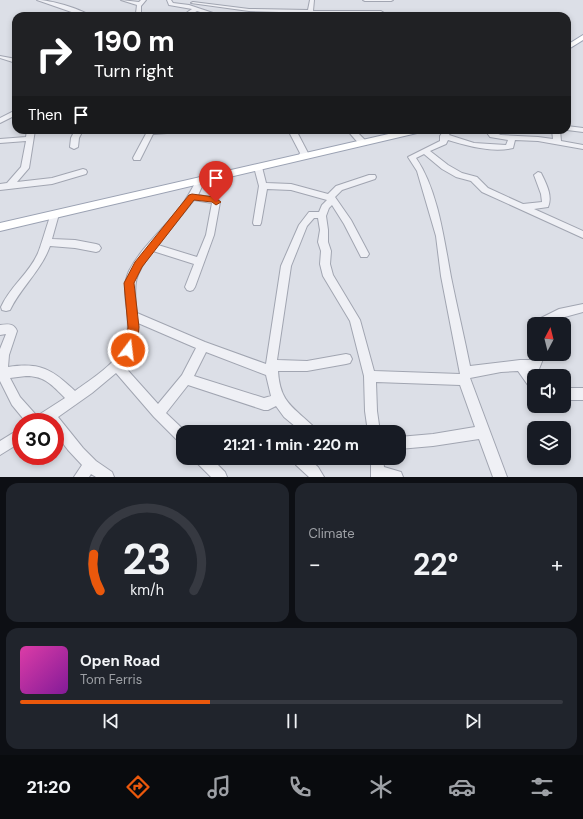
<!DOCTYPE html>
<html lang="en">
<head>
<meta charset="utf-8">
<style>
	:root { --surface:#171b24; --page:#20242c; --text:#f1f3f6; --muted:#9ea1a6; --line:#363941; --accent:#ea580c }
	body { margin:0; font-family:"DM Sans",sans-serif; background:var(--page); color:var(--text); height:100vh; display:flex; flex-direction:column; font-size:15px; white-space:nowrap }
	* { box-sizing:border-box; margin:0 }
	p { font-size:13px; color:var(--muted) }
	.icon { flex:none; width:22px; height:22px; fill:none; stroke:currentColor; stroke-width:2; stroke-linecap:round; stroke-linejoin:round }
	.map { position:relative; height:477px; overflow:hidden }
	.panel { display:flex; flex-direction:column; gap:6px; padding:6px; background:#0d0f14; flex:1 }
	.panel>* { flex:none }
	.top-card { position:absolute; left:12px; top:12px; width:559px; height:122px; border-radius:12px; box-shadow:0 2px 6px #0003; background:#202124; color:#fff; overflow:hidden }
	.needle { width:26px; rotate:7deg }
	.tools { position:absolute; left:527px; top:317px; display:grid; gap:8px }
	.tools a { display:grid; place-items:center; width:44px; height:44px; border-radius:8px; background:var(--surface); box-shadow:0 2px 6px #0003; font-size:20px }
	.speed { position:absolute; left:12px; top:413px; display:flex; gap:8px; font-size:20px; font-weight:700; text-align:center }
	.speed>* { display:grid; place-content:center; width:52px; height:52px; border-radius:50%; background:var(--surface); box-shadow:0 2px 6px #0003; line-height:1 }
	.speed .limit { border:6px solid #d22; background:#fff; color:#111 }
	.pin { position:absolute; display:grid; place-items:center; width:34px; height:34px; color:#fff; margin:-41px -17px; border-radius:50% 50% 50% 0; rotate:-45deg; box-shadow:0 0 4px #0007 }
	.pin .icon { rotate:45deg }
	.me { position:absolute; width:44px; margin:-22px; rotate:15deg; stroke-linejoin:round; filter:drop-shadow(0 0 3px #0008) }
	.turn { display:flex; align-items:center; gap:14px; height:84px; padding:0 16px; font-size:18px }
	.turn .icon { width:52px; height:52px; stroke-width:2.5 }
	.turn b { display:block; font-size:28px; line-height:34px }
	.then { display:flex; align-items:center; height:38px; padding:0 16px; background:#0003; gap:8px; font-size:15px }
	.big { font-size:30px; font-weight:700; line-height:1.1 }
	.panel .tile { flex:1; display:flex; flex-direction:column; justify-content:center; gap:6px; min-width:0; padding:0 14px; border-radius:12px; background:var(--page) }
	.panel .dial { align-items:center; gap:0 }
	.dial svg { height:104px; overflow:visible; fill:none; stroke:var(--line); stroke-width:7; stroke-linecap:round; text-anchor:middle }
	.dial text { fill:var(--text); stroke:none }
	.song { display:flex; align-items:center; gap:12px }
	.cover { width:48px; height:48px; border-radius:6px; background:linear-gradient(135deg,hsl(320 70% 55%),hsl(290 70% 35%)) }
	.played { height:4px; border-radius:2px; background:linear-gradient(90deg,var(--accent) 35%,var(--line) 35%) }
	.keys { display:flex; justify-content:space-around; direction:ltr }
	.heat { display:flex; justify-content:space-between; align-items:center; font-size:22px; direction:ltr }
	.panel .tiles { flex:1; display:grid; gap:6px; grid-template-columns:1fr 1fr }
	.tile:last-child { grid-column:span 2 }
	.trip { position:absolute; left:176px; top:425px; width:230px; height:40px; border-radius:12px; background:var(--surface); box-shadow:0 2px 6px #0003; font-weight:700; line-height:40px; text-align:center }
	.tab-bar { display:flex; height:64px; justify-content:space-around; align-items:center; background:#090b0e; color:var(--muted) }
	.tab-bar .icon { width:28px; height:28px }
	.tab-bar .active { color:var(--accent) }
	.tab-bar b { font-size:18px; color:var(--text) }
	.map>svg:first-child { display:block }
</style>
</head>
<body>
<div class="map">
<svg width="583" height="477" viewBox="0 0 583 477">
	<rect width="100%" height="100%" fill="#dcdfe7"/>
	<g fill="none" stroke-linecap="round" stroke-linejoin="round">
		<defs>
			<path id="minor" d="M37 0C51 0 78 8 91 16H83Z
				M121 0 139 2 141 0H146L141 6V14L138 16H132L136 13 137 5Z
				M167 0H171L173 3 189 5 222 16H214L197 11 188 16H182L192 9 169 5Z
				M310 0H314L313 11H381L384 13 381 15 249 11 191 3 193 2 249 9 308 10Z
				M363 0H393L391 1H365Z
				M0 56 16 59V63L0 58Z
				M16 110V115L0 123V118Z
				M567 126 583 128V132L567 130Z
				M27 130H35L29 168 17 182 52 178 83 169 86 170 87 172 86 174 52 184 0 190V184L7 183 21 167 26 141 0 143V139L26 137Z
				M75 130H83L79 138 78 147 74 149 70 147 71 138Z
				M148 130H185L181 132 153 134 140 160H134L133 158Z
				M288 130H296L308 153 305 159H299L298 157 300 153Z
				M347 130H355L366 141V145H360Z
				M444 130H452L449 135 474 143 506 145 508 140 490 137 485 130H493L496 133 501 135 538 137 553 139 552 130H560L561 141 583 145V149L538 141 515 140 513 148C492 153 468 146 448 140L446 144 430 151 448 165 462 173 477 177 488 188 523 204 542 202 541 194 534 175 538 172 541 173C546 183 553 196 548 207L534 209 583 231V238L482 192 471 181 456 177 442 169 424 154 416 158C438 190 444 239 451 277 457 307 464 336 470 366L520 360H531L530 354 533 350 530 349C528 343 528 335 530 330L534 328V354H542L543 359 539 369 531 371 535 376 534 390 530 388 518 371 501 372 470 378 507 477H493L479 439 433 446 399 449V437L433 434 475 427 460 385 376 382 377 411 380 432H368L365 411 364 376 350 321 323 276 320 264 321 251 318 242 320 230 318 218H314L307 226 291 266 277 360 307 361 346 354 350 355 352 359 350 363 346 364 307 371H278C280 404 294 407 315 428L317 432H302L284 417 276 406 268 410H264L188 385 166 413 186 432H183V444L179 442 154 417 116 373 92 393 58 417 83 448 96 461 112 472 114 477H96L91 474 89 477H74L82 465 68 450 55 433V422H26L12 405 0 381V349L6 334 0 335V325C7 324 14 323 17 331L9 355 8 367C40 362 52 369 75 391 90 380 119 362 125 343 129 333 128 321 127 310 125 296 123 284 129 271 141 248 161 231 177 211 186 201 191 190 198 178L201 177 205 180 198 195 217 198 220 202 214 235 195 287 193 290 190 291 187 290 185 287 194 264 153 251C134 275 133 283 137 313L205 342 266 364 281 266 299 225 309 212H319L322 205 327 200 291 190 267 189 261 223 260 225H254L253 223 259 186 254 167 258 164 262 167 266 183 291 184 328 194 336 186 369 175H375L376 177 375 179 342 190 335 197 351 220 369 254 367 257H361L344 224 332 205 329 208 326 216 328 230V242L331 251 330 264 333 275 360 320 374 371 460 374 441 276 436 236 417 171 408 157 440 141V136ZM194 200 212 203 206 235 197 257 158 245ZM138 323 196 348 182 375 158 404 123 365C134 353 139 339 138 323ZM206 352 266 375 271 396 264 398 194 376ZM26 376C45 376 52 385 65 398L37 416 20 397 10 378Z
				M55 211 59 214 52 239 75 240 96 244 99 245 101 248 99 251 96 252 75 248 50 246C41 271 21 287 10 310L6 311 2 310 1 307C11 285 29 274 38 253 41 247 50 214 52 212 53 211 54 211 55 211Z
				M583 304V312L561 318 549 324H534L535 321 559 309Z
				M564 388H583V400H564Z
				M21 428V442L0 455V441Z
				M196 458H211L225 472 227 477H211L197 463Z
				M293 458H308L318 467 324 477H309L296 465Z
				M371 458H383L384 467 401 472 403 477H371Z"/>
			<path id="major" d="M583 35V40L567 50V45Z
				M406 130H421L417 133 0 231V223Z"/>
		</defs>
		<use href="#minor" stroke="#a1a5b1" stroke-width="2"/>
		<use href="#major" stroke="#9ba2b3" stroke-width="2"/>
		<use href="#minor" fill="#eff0f5" fill-rule="evenodd"/>
		<use href="#major" fill="#fff" fill-rule="evenodd"/>
	</g>
	<path fill="#ea580c" stroke="#983908" d="M192 194 214 197 221 202 216 205 212 202 194 200 142 267 134 283 139 327 138 338 132 354 128 356 124 354 122 350 127 338 128 327 124 283 135 262 189 195Z"/>
</svg>
<div class="tools">
<a><svg class="needle" viewBox="-14 -14 28 28"><path d="M0-13l5 13h-10z" fill="#e53935"/><path d="M0 13l5-13h-10z" fill="#9ea1a6"/></svg></a>
<a><svg class="icon" aria-label="sound" viewBox="0 0 24 24"><path d="M4 9h4l5-4v14l-5-4H4zM17 9q2 3 0 6"/></svg></a>
<a><svg class="icon" aria-label="layers" viewBox="0 0 24 24"><path d="M12 4l9 5-9 5-9-5zM3 14l9 5 9-5"/></svg></a>
</div>
<div class="speed"><div class="limit">30</div></div>
<div class="pin" style="left:216px;top:202px;background:#d93025"><svg class="icon" aria-label="arrive" viewBox="0 0 24 24"><path d="M6 21V4h12l-3 4 3 4H6"/></svg></div>
<svg class="me" style="left:128px;top:350px" viewBox="-20 -20 40 40"><circle r="17" fill="#ea580c" stroke="#fff" stroke-width="3"/><path d="M0-11L8 9 0 5-8 9z" fill="#fff"/></svg>
<div class="trip">21:21 · 1 min · 220 m</div>
<div class="top-card">
<div class="turn"><svg class="icon" aria-label="right" viewBox="0 0 24 24"><path d="M7 20v-9h11M14 6l5 5-5 5"/></svg><div><b>190 m</b>Turn right</div></div>
<div class="then">Then<svg class="icon" aria-label="arrive" viewBox="0 0 24 24"><path d="M6 21V4h12l-3 4 3 4H6"/></svg></div>
</div>
</div>
<section class="panel">
<div class="tiles">
<div class="tile dial"><svg viewBox="0 0 100 80">
<path d="M14 69A42 42 0 1 1 86 69"/>
<path d="M14 69A42 42 0 0 1 9 41" stroke="#ea580c"/>
<text x="50" y="56" font-size="32" font-weight="700">23</text>
<text x="50" y="72" font-size="11">km/h</text>
</svg></div>
<div class="tile"><p>Climate</p>
<div class="heat"><a>−</a><b class="big">22°</b><a>+</a></div>
</div>
<div class="tile">
<div class="song"><i class="cover"></i><div><b>Open Road</b><p>Tom Ferris</p></div></div>
<div class="played"></div>
<div class="keys"><svg class="icon" aria-label="previous" viewBox="0 0 24 24"><path d="M18 5L8 12l10 7zM5 5v14"/></svg><svg class="icon" aria-label="pause" viewBox="0 0 24 24"><path d="M8 5v14M16 5v14"/></svg><svg class="icon" aria-label="next" viewBox="0 0 24 24"><path d="M6 5l10 7-10 7zM19 5v14"/></svg></div>
</div>
</div>
</section>
<nav class="tab-bar">
<b>21:20</b>
<svg class="icon active" aria-label="directions" viewBox="0 0 24 24"><path d="M12 3l9 9-9 9-9-9zM9 14v-3h6M13 9l2 2-2 2"/></svg>
<svg class="icon" aria-label="music" viewBox="0 0 24 24"><path d="M9 18V5l10-2v13"/><circle cx="6" cy="18" r="3"/><circle cx="16" cy="16" r="3"/></svg>
<svg class="icon" aria-label="phone" viewBox="0 0 24 24"><path d="M5 4h4l2 5-3 2q2 4 5 5l2-3 5 2v4C11 20 4 13 5 4z"/></svg>
<svg class="icon" aria-label="climate" viewBox="0 0 24 24"><path d="M12 3v18M4 7l16 10M4 17L20 7"/></svg>
<svg class="icon" aria-label="car" viewBox="0 0 24 24"><path d="M5 17H2v-5l4-1 3-4h7l3 4 3 1v5h-3M9 17h6M6 11h13"/><circle cx="7" cy="17" r="2"/><circle cx="17" cy="17" r="2"/></svg>
<svg class="icon" aria-label="filters" viewBox="0 0 24 24"><path d="M4 7h16M4 17h16"/><circle cx="9" cy="7" r="2"/><circle cx="15" cy="17" r="2"/></svg>
</nav>
</body>
</html>
